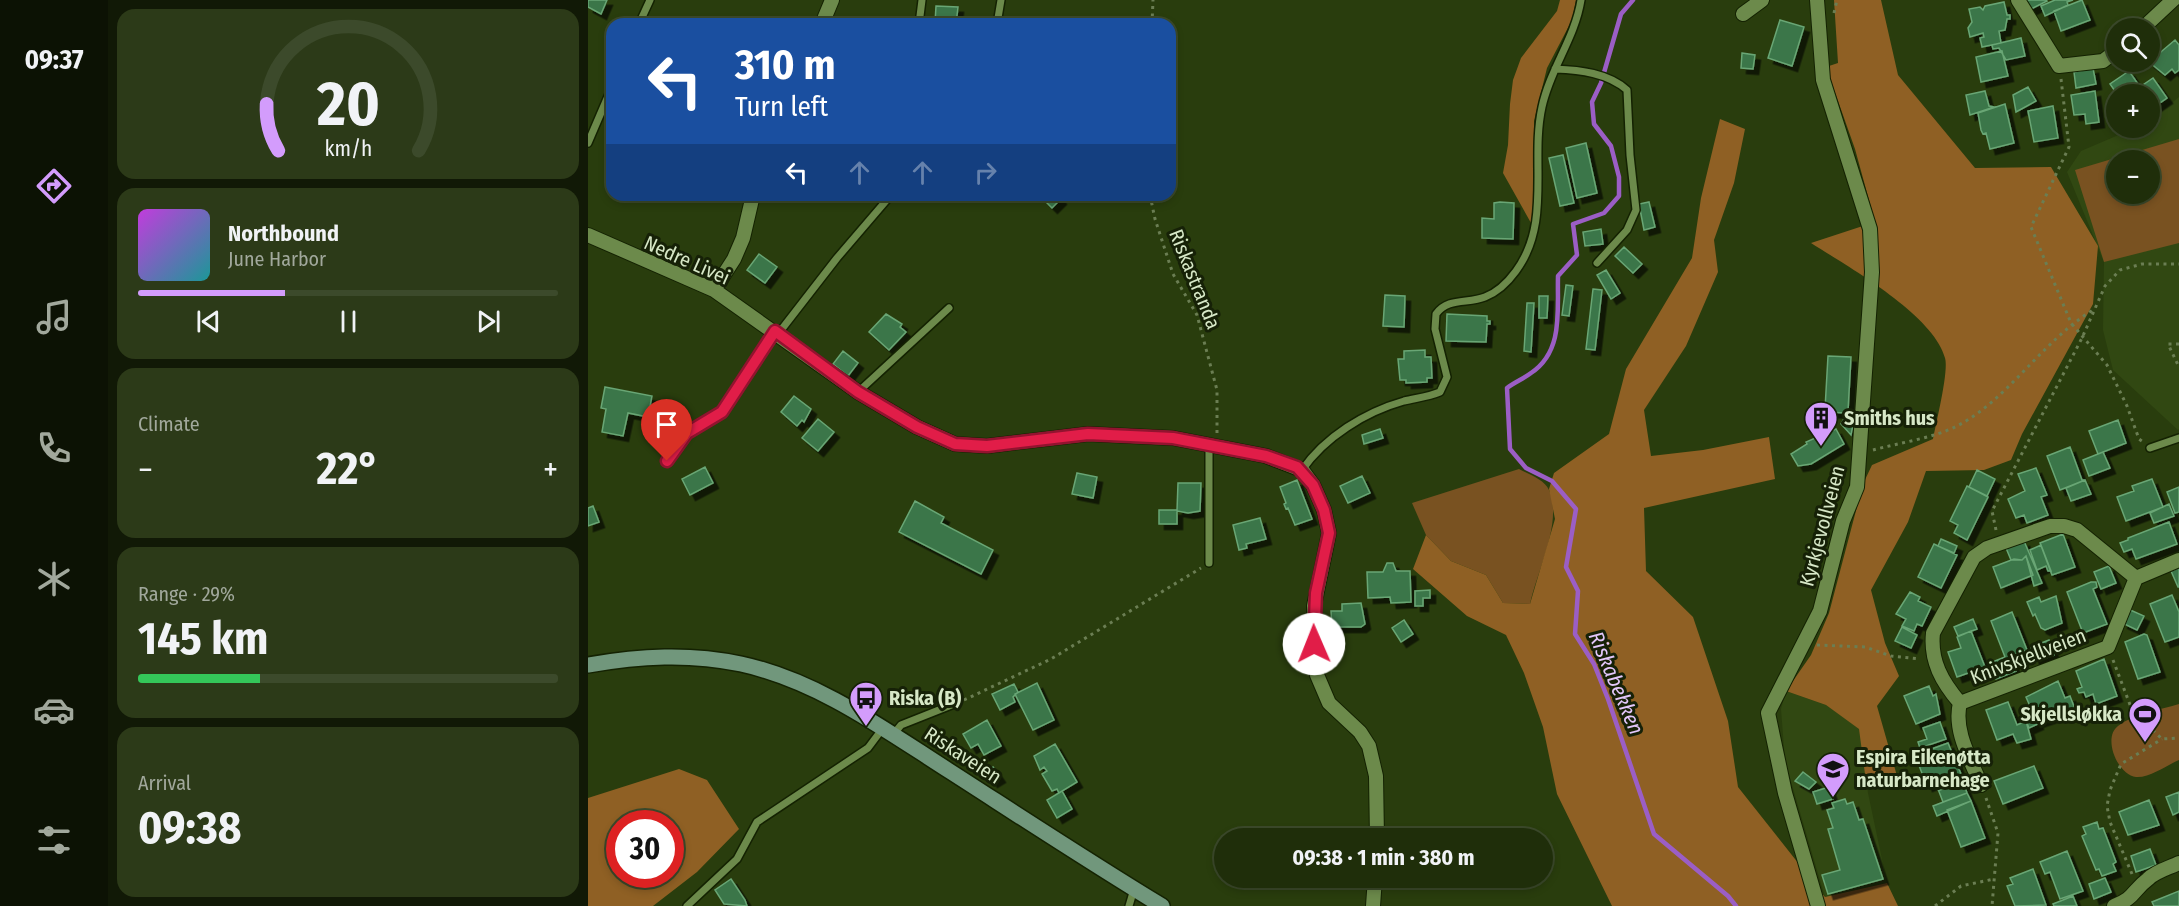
<!DOCTYPE html>
<html lang="en">
<head>
<meta charset="utf-8">
<style>
	:root { --surface:#1f2e0a; --page:#2c3a18; --text:#f1f3f6; --muted:#a1a89c; --line:#3c4a2b; --accent:#d39cfc }
	body { margin:0; font-family:"Fira Sans Condensed",sans-serif; background:var(--page); color:var(--text); height:100vh; display:flex; flex-direction:column; font-size:22px; white-space:nowrap }
	* { box-sizing:border-box; margin:0 }
	p { font-size:20px; color:var(--muted) }
	.icon { flex:none; width:33px; height:33px; fill:none; stroke:currentColor; stroke-width:2; stroke-linecap:round; stroke-linejoin:round }
	.map { position:relative; flex:1; overflow:hidden }
	.panel { display:flex; flex-direction:column; gap:9px; padding:9px; background:#111906; width:480px }
	.panel>* { flex:none }
	.hud { position:absolute; left:18px; top:18px; width:570px; height:183px; border-radius:18px; box-shadow:0 3px 9px #0003,0 0 0 2px var(--line); background:#1a4fa0; color:#fff; overflow:hidden }
	.controls { position:absolute; left:1518px; top:18px; display:grid; gap:12px }
	.controls a { display:grid; place-items:center; width:54px; height:54px; border-radius:50%; background:var(--surface); box-shadow:0 3px 9px #0003,0 0 0 2px var(--line); font-size:30px }
	.speed { position:absolute; left:18px; top:810px; display:flex; gap:12px; font-size:30px; font-weight:700; text-align:center }
	.speed>* { display:grid; place-content:center; width:78px; height:78px; border-radius:50%; background:var(--surface); box-shadow:0 3px 9px #0003,0 0 0 2px var(--line); line-height:1 }
	.speed .limit { border:9px solid #d22; background:#fff; color:#111 }
	.pin { position:absolute; display:grid; place-items:center; width:51px; height:51px; color:#fff; margin:-62px -26px; border-radius:50% 50% 50% 0; rotate:-45deg; box-shadow:0 0 6px #0007 }
	.pin .icon { rotate:45deg }
	.me { position:absolute; width:66px; margin:-33px; rotate:359deg; stroke-linejoin:round; filter:drop-shadow(0 0 4px #0008) }
	.turn { display:flex; align-items:center; gap:21px; height:126px; padding:0 30px; font-size:27px }
	.turn .icon { width:78px; height:78px; stroke-width:2.5 }
	.turn b { display:block; font-size:42px; line-height:51px }
	.lanes { display:flex; align-items:center; height:57px; padding:0 30px; background:#0003; justify-content:center; gap:30px; direction:ltr }
	.lanes .off { opacity:.35 }
	.big { font-size:45px; font-weight:700; line-height:1.1 }
	.panel .card { flex:1; display:flex; flex-direction:column; justify-content:center; gap:9px; min-width:0; padding:0 21px; border-radius:18px; background:var(--page) }
	.panel .dial { align-items:center; gap:0 }
	.dial svg { height:156px; overflow:visible; fill:none; stroke:var(--line); stroke-width:7; stroke-linecap:round; text-anchor:middle }
	.dial text { fill:var(--text); stroke:none }
	.song { display:flex; align-items:center; gap:18px }
	.cover { width:72px; height:72px; border-radius:9px; background:linear-gradient(135deg,hsl(290 70% 55%),hsl(180 70% 35%)) }
	.played { height:6px; border-radius:3px; background:linear-gradient(90deg,var(--accent) 35%,var(--line) 35%) }
	.keys { display:flex; justify-content:space-around; direction:ltr }
	.heat { display:flex; justify-content:space-between; align-items:center; font-size:33px; direction:ltr }
	.charge { height:9px; border-radius:4px; background:linear-gradient(90deg,#34c759 29%,var(--line) 0) }
	.trip { position:absolute; left:626px; top:828px; width:339px; height:60px; border-radius:30px; background:var(--surface); box-shadow:0 3px 9px #0003,0 0 0 2px var(--line); font-weight:700; line-height:60px; text-align:center }
	main { display:flex; flex:1; min-height:0 }
	.menu { display:flex; flex-direction:column; width:108px; justify-content:space-around; align-items:center; background:#0c1204; color:var(--muted) }
	.menu .icon { width:42px; height:42px }
	.menu .selected { color:var(--accent) }
	.menu b { font-size:27px; color:var(--text) }
	.map>svg:first-child { display:block }
</style>
</head>
<body>
<main>
<nav class="menu">
<b>09:37</b>
<svg class="icon selected" aria-label="directions" viewBox="0 0 24 24"><path d="M12 3l9 9-9 9-9-9zM9 14v-3h6M13 9l2 2-2 2"/></svg>
<svg class="icon" aria-label="music" viewBox="0 0 24 24"><path d="M9 18V5l10-2v13"/><circle cx="6" cy="18" r="3"/><circle cx="16" cy="16" r="3"/></svg>
<svg class="icon" aria-label="phone" viewBox="0 0 24 24"><path d="M5 4h4l2 5-3 2q2 4 5 5l2-3 5 2v4C11 20 4 13 5 4z"/></svg>
<svg class="icon" aria-label="climate" viewBox="0 0 24 24"><path d="M12 3v18M4 7l16 10M4 17L20 7"/></svg>
<svg class="icon" aria-label="car" viewBox="0 0 24 24"><path d="M5 17H2v-5l4-1 3-4h7l3 4 3 1v5h-3M9 17h6M6 11h13"/><circle cx="7" cy="17" r="2"/><circle cx="17" cy="17" r="2"/></svg>
<svg class="icon" aria-label="filters" viewBox="0 0 24 24"><path d="M4 7h16M4 17h16"/><circle cx="9" cy="7" r="2"/><circle cx="15" cy="17" r="2"/></svg>
</nav>
<section class="panel">
<div class="card dial"><svg viewBox="0 0 100 80">
<path d="M14 69A42 42 0 1 1 86 69"/>
<path d="M14 69A42 42 0 0 1 8 45" stroke="#d39cfc"/>
<text x="50" y="56" font-size="32" font-weight="700">20</text>
<text x="50" y="72" font-size="11">km/h</text>
</svg></div>
<div class="card">
<div class="song"><i class="cover"></i><div><b>Northbound</b><p>June Harbor</p></div></div>
<div class="played"></div>
<div class="keys"><svg class="icon" aria-label="previous" viewBox="0 0 24 24"><path d="M18 5L8 12l10 7zM5 5v14"/></svg><svg class="icon" aria-label="pause" viewBox="0 0 24 24"><path d="M8 5v14M16 5v14"/></svg><svg class="icon" aria-label="next" viewBox="0 0 24 24"><path d="M6 5l10 7-10 7zM19 5v14"/></svg></div>
</div>
<div class="card"><p>Climate</p>
<div class="heat"><a>−</a><b class="big">22°</b><a>+</a></div>
</div>
<div class="card"><p>Range · 29%</p><b class="big">145 km</b><div class="charge"></div></div>
<div class="card"><p>Arrival</p><b class="big">09:38</b></div>
</section>
<div class="map">
<svg width="1591" height="906" viewBox="0 0 1591 906">
	<defs>
		<filter id="shadow"><feDropShadow dx="5.5" dy="5.5" stdDeviation="0" flood-color="#0009"/></filter>
	</defs>
	<rect width="100%" height="100%" fill="#293d0d"/>
	<path fill="#314812" fill-rule="evenodd" d="M1591 97V429L1590 430 1525 370 1515 330 1516 262 1479 172 1493 151 1547 128H1562V121ZM1528 160H1562V194H1528Z
		M1198 691 1238 705 1272 729 1280 793 1299 883 1237 897 1197 761 1193 709Z"/>
	<path fill="#795221" fill-rule="evenodd" d="M1591 139V243L1516 262 1487 170ZM1528 160H1562V194H1528Z
		M931 469C940 474 957 480 961 490 975 522 949 571 942 604L915 603 898 575 863 561 838 535 824 503Z
		M1591 704V760C1579 765 1562 778 1548 777 1530 775 1514 738 1530 726 1547 713 1571 710 1591 704Z"/>
	<path fill="#8f6024" fill-rule="evenodd" d="M972 0H988L984 20 959 68 946 121V204L943 223 915 173 920 145 922 104 925 80 933 58 969 11Z
		M1246 0H1293L1310 75 1387 168 1463 167 1510 246 1505 304 1434 434 1423 460 1396 470 1338 471 1320 522 1283 590 1297 643 1311 676 1289 706 1311 783 1277 774 1271 729 1238 705 1198 691 1223 655 1241 613 1275 484 1284 465 1345 439C1348 423 1361 371 1357 358 1346 315 1259 266 1223 243L1287 222 1267 149 1238 67 1250 63Z
		M1132 119 1157 129 1146 183 1126 240 1130 272 1098 346 1056 410 1063 456 1115 450 1181 437 1187 479 1056 508 1058 571 1105 617 1140 721 1150 787 1237 897 1299 883 1310 906H1024L969 794 955 727 936 673 918 635 879 616 825 569 838 535 863 561 898 575 915 603 942 604 967 519 961 489 966 473 1021 434 1038 369 1104 258 1113 198Z
		M91 769 119 780 151 829 109 872 65 906H0V798ZM32 824H82V874H32Z"/>
	<g fill="none" stroke-linecap="round" stroke-linejoin="round">
		<path stroke="#9b5ec5" stroke-width="4.5" d="M1045 0 1033 14 1013 83 1004 102 1006 124 1023 146 1031 177V196L1016 213 985 224 989 255 970 276C969 310 976 351 943 373 935 379 927 382 919 388L922 449 938 468 964 481 988 509 978 567 990 591 987 634 1006 664 1020 699 1066 834 1140 896 1148 906"/>
	</g>
	<path fill="#3a7648" stroke="#69a675" stroke-width="1.5" filter="url(#shadow)" d="M0 0H19L13 14 0 7Z
		M1438 0H1458L1459 1 1443 9Z
		M1467 0H1485L1479 2 1480 5 1457 16 1453 6Z
		M1494 0 1502 20 1473 31 1466 11Z
		M1416 2 1419 15H1422V19H1419L1417 30 1411 31 1413 43 1394 47 1392 38 1396 37 1395 33 1382 37 1380 28 1384 22 1381 9 1392 7 1395 10 1397 6Z
		M348 6 370 7 368 24 347 23Z
		M1192 20 1216 27 1204 66 1180 58Z
		M1433 38 1437 56 1418 60 1411 48 1405 49 1404 45Z
		M1587 40 1591 45V70L1587 73 1584 69 1577 75 1561 62Z
		M1414 51 1420 76 1393 82 1388 57Z
		M1154 53 1167 55 1165 69 1153 68Z
		M1505 68 1508 84 1488 88 1486 72Z
		M1541 71 1552 87 1558 94H1529L1522 84Z
		M1565 78 1579 98 1566 107 1562 94H1558L1552 87Z
		M1440 87 1448 101 1428 112 1425 95Z
		M1397 91 1401 106 1406 107 1382 115 1378 95Z
		M1507 91 1511 122 1498 124 1497 114 1486 115 1483 95Z
		M1417 104 1426 143 1402 149 1398 133 1395 134 1393 130 1390 113Z
		M1465 106 1470 138 1446 142 1440 111Z
		M998 143 1009 193 989 198 978 148Z
		M975 155 986 203 972 206 961 158Z
		M460 195H470L473 199 464 208 456 200Z
		M912 202 926 203 925 239 894 238V218L906 219V203Z
		M1061 202 1067 227 1056 230 1051 204Z
		M1013 229 1015 244 997 246 995 232Z
		M1036 247 1054 264 1045 273 1027 256Z
		M171 254 189 267 177 283 159 270Z
		M1018 270 1032 293 1023 299 1009 275Z
		M978 285 985 286 981 316 974 315Z
		M1005 289 1014 290 1007 350 998 349Z
		M797 295 817 296 816 327 795 326Z
		M951 296H960L959 318H951Z
		M939 303H946L943 352 936 351Z
		M298 314 314 324 312 327 318 332 301 350 281 332Z
		M859 314 899 316V321H902V324H899L898 342 858 341Z
		M837 350V357H843L844 378H839V382L818 383V380H812L810 359H816V351Z
		M255 351 270 363 260 376 245 364Z
		M1240 356 1263 357 1260 411 1257 413 1240 412 1237 409Z
		M17 387 64 396 60 417 40 413 35 436 14 432 18 409 13 408Z
		M206 396 223 409 216 422 214 420 209 426 193 412Z
		M1264 414 1265 425 1263 435 1253 424 1257 417Z
		M230 419 246 432 230 451 214 438Z
		M1530 420 1538 443 1510 454 1501 431Z
		M792 429 795 438 776 444 774 435Z
		M1248 429 1256 444 1223 464 1210 466 1203 454 1219 444 1218 442Z
		M1482 447 1494 480H1497L1472 490 1459 456Z
		M1515 452 1522 468 1501 476 1495 460Z
		M117 467 125 483 102 495 94 479Z
		M1448 468 1459 495 1453 497 1460 515 1439 523 1436 515 1428 518 1420 499 1437 491 1430 474Z
		M1389 470 1407 479 1399 496 1381 487Z
		M489 473 509 477 505 498 484 494Z
		M774 476 782 493 760 503 752 486Z
		M1564 479 1575 507 1538 521 1529 497 1546 491 1544 486Z
		M709 480 724 519 707 525 700 508 698 509 696 504 698 503 692 487Z
		M1497 480 1503 494 1483 501 1478 488Z
		M590 483H613L612 511 600 513 589 511Z
		M1379 486 1400 497 1379 540 1366 533 1370 525 1362 521Z
		M1591 487V512L1587 513 1579 492Z
		M327 501 356 517 353 523 405 550 393 574 311 532Z
		M1581 504 1586 516 1566 523 1562 513Z
		M5 506 11 522 0 526V508Z
		M571 510H589V524H571Z
		M672 518 678 539 658 544 659 548 651 550 645 525Z
		M1581 522 1589 544 1548 559 1544 549 1536 552 1532 543 1540 540V538Z
		M1475 534 1487 567 1464 575 1452 543Z
		M1353 539 1369 546 1366 553 1350 546Z
		M1436 541 1454 583 1446 586 1438 556 1434 560H1423L1418 548Z
		M1346 544 1369 555 1353 588 1330 577Z
		M1453 545 1463 571H1460L1458 566 1449 570 1442 550Z
		M1438 556 1445 575 1413 588 1405 567 1426 559 1434 560Z
		M799 563H805L808 571H822L823 602 803 603 802 597 780 598 779 572H795Z
		M1521 566 1528 583 1513 589 1506 572Z
		M1591 568V587H1590L1583 571Z
		M1503 582H1508L1509 587 1505 589 1519 624 1495 633 1479 592Z
		M842 590V598H835V606H827V591Z
		M1322 592 1332 597 1330 601 1343 607 1334 626 1329 624 1326 631 1314 626 1318 619 1308 614Z
		M1584 595 1591 612V637L1577 642 1562 604Z
		M1468 596 1474 623 1457 630 1453 628 1447 614 1445 616 1439 602 1451 597 1453 602Z
		M773 603 777 624 773 627H744L743 611H754V604Z
		M1540 609 1556 616 1549 630 1534 623Z
		M1424 612 1439 650 1422 656 1428 671 1408 679 1402 663 1417 657 1403 621Z
		M1385 619 1389 629 1370 636 1366 627Z
		M816 620 825 634 813 642 804 628Z
		M1314 627 1329 635 1323 648 1307 641Z
		M1383 631 1397 667 1369 677 1360 652 1373 648 1369 637Z
		M1556 634 1559 635 1572 672 1550 679 1537 642Z
		M1461 640 1466 655 1447 662 1443 647Z
		M1516 659 1529 696 1508 704 1505 694 1498 697 1496 692 1491 693 1489 689 1494 687 1488 671Z
		M1470 681 1477 698 1482 696 1487 709 1449 722 1438 697Z
		M449 683 466 720 445 730 427 694Z
		M426 684 430 692 425 697 427 702 412 710 404 694Z
		M1341 686 1345 696 1348 694 1352 714 1328 724 1316 696Z
		M1420 702 1429 725 1438 721 1443 739 1429 743 1425 734 1409 740 1398 710Z
		M1443 710 1450 724 1441 728 1435 713Z
		M399 720 413 746 396 755 390 744 383 748 375 734Z
		M1352 722 1358 739 1332 748 1330 742 1339 739 1335 728Z
		M1360 743 1376 781 1352 790 1349 782 1339 786 1330 763 1341 759 1338 751Z
		M467 744 489 782 471 793 469 789 464 791 454 774 459 771 456 767 452 770 446 756Z
		M1446 766 1455 788 1415 804 1406 781Z
		M405 767 412 777 404 782 398 771Z
		M1215 772 1228 782 1221 789 1207 781Z
		M1375 781 1379 793 1355 802 1350 789Z
		M1241 787 1245 799 1229 804 1225 792Z
		M474 791 484 809 469 818 459 800Z
		M1591 792V812L1585 815 1578 797Z
		M1379 793 1383 801 1349 816 1345 806Z
		M1257 799 1259 804 1265 802 1271 820 1275 819 1295 879 1240 894 1234 875 1252 870 1240 829 1245 828 1239 810 1246 808 1244 803Z
		M1561 800 1571 825 1540 835 1531 812Z
		M1383 801 1397 838 1373 847 1359 810Z
		M1509 822 1511 829 1515 828 1528 862 1525 864 1528 871 1514 876 1511 869 1508 870 1494 836 1498 834 1495 827Z
		M1562 849 1568 865 1548 872 1543 856Z
		M1479 851 1495 891 1472 899 1462 872 1457 874 1452 862Z
		M1445 869 1458 905 1427 906 1419 886 1425 884 1422 878Z
		M1517 878 1523 892 1506 899 1501 884Z
		M143 879 157 900 159 906 136 904 127 890Z
		M1591 891V906H1566L1564 902Z
		M1485 896 1489 906H1466L1465 904Z"/>
	<g fill="none" stroke-linecap="round" stroke-linejoin="round">
		<defs>
			<path id="service" d="M51 24 62 0
				M331 24 334 0
				M409 24 413 0
				M967 69C992 70 1020 73 1039 90L1042 155 1048 210 1039 230 1009 263
				M0 143 24 87
				M190 334 249 258 303 195
				M270 392 361 308
				M621 445V563
				M1562 448 1591 438
				M79 461 99 433 134 412 187 331
				M714 470C737 437 777 412 816 401 828 398 840 397 852 392L859 377 847 329 848 314C860 297 880 304 897 297 910 292 920 282 928 271 964 222 942 161 954 107 962 69 987 38 993 0
				M305 735 313 725 366 704
				M99 906 149 859 169 822 280 748 295 728
				M541 906 546 889"/>
			<path id="minor" d="M1229 0 1235 80 1282 229 1284 272 1269 487 1255 521 1232 611 1180 713 1197 793 1230 906
				M1430 0 1471 66 1515 61 1528 51
				M1155 14 1174 0
				M234 24 244 0
				M1555 28 1585 0
				M0 235 126 290 270 392 329 427 367 444 399 446 500 434 585 438 678 456 714 470 725 485 736 510 741 533 726 606 729 675 741 703 772 732 781 746 788 776 789 838
				M126 290 146 259 155 238 165 195
				M1372 703C1354 682 1342 661 1345 633L1386 557 1399 548 1462 526H1476L1489 530 1548 578
				M1393 785C1383 760 1365 731 1372 703L1520 647 1548 578 1591 560
				M785 906 787 878
				M1526 906C1547 898 1544 891 1560 879 1568 871 1581 868 1591 863"/>
			<path id="secondary" d="M0 665C52 656 101 653 153 664 231 681 297 730 363 772 433 817 503 863 574 906"/>
		</defs>
		<use href="#service" stroke="#142202" stroke-width="10"/>
		<use href="#minor" stroke="#142202" stroke-width="16"/>
		<use href="#secondary" stroke="#142202" stroke-width="18"/>
		<path stroke="#6b7e53" stroke-width="3" stroke-dasharray="3 4.5" stroke-linecap="butt" d="M1246 13 1249 0
			M564 24 565 0
			M1473 79 1481 147 1443 227 1483 323 1519 365 1539 406 1551 439 1555 442
			M562 195 567 219 585 274 609 315 629 390V433
			M1591 344H1580L1591 367
			M1285 450C1310 443 1346 438 1369 426 1420 400 1454 341 1505 310
			M1408 530 1404 511 1494 338 1517 286 1532 270 1554 264H1591
			M1229 645 1277 647 1303 656 1332 659
			M1525 660 1544 710 1574 739 1591 738
			M376 700 463 659 613 568
			M1398 798 1410 833 1404 906
			M1544 874 1522 822 1519 806 1522 790 1533 764 1574 739
			M1347 906 1373 886 1406 879"/>
		<use href="#service" stroke="#6c8a4b" stroke-width="7"/>
		<use href="#minor" stroke="#6c8a4b" stroke-width="14"/>
		<use href="#secondary" stroke="#71977c" stroke-width="15"/>
	</g>
	<g fill="none" stroke-linecap="round" stroke-linejoin="round">
		<defs>
			<path id="route" d="M79 461 99 433 134 412 187 331 270 392 329 427 367 444 399 446 500 434 585 438 678 456 709 467 725 485 736 510 741 533 728 593 726 644"/>
		</defs>
		<use href="#route" stroke="#92132f" stroke-width="15"/>
		<use href="#route" stroke="#e11d48" stroke-width="10"/>
	</g>
	<defs>
		<symbol id="building-pin" viewBox="-11 -11 22 30"><path d="M0 17L-7.5 6A9.5 9.5 0 1 1 7.5 6Z" fill="#d39cfc" stroke="#162107"/><path d="M-4-6H4V6H1V3H-1V6H-4ZM-2.5-4.3h1.7v1.8h-1.7ZM.8-4.3h1.7v1.8H.8ZM-2.5-1h1.7V.8h-1.7ZM.8-1h1.7V.8H.8Z" fill="#111"/></symbol>
		<symbol id="bus-pin" viewBox="-11 -11 22 30"><path d="M0 17L-7.5 6A9.5 9.5 0 1 1 7.5 6Z" fill="#d39cfc" stroke="#162107"/><path d="M-5-6H5V4H4V6H2V4H-2V6H-4V4H-5ZM-3.5-4V0h7V-4ZM-3.5 1.2v1.5H-2V1.2ZM2 1.2v1.5H3.5V1.2Z" fill="#111"/></symbol>
		<symbol id="stadium-pin" viewBox="-11 -11 22 30"><path d="M0 17L-7.5 6A9.5 9.5 0 1 1 7.5 6Z" fill="#d39cfc" stroke="#162107"/><path d="M0-5a6.5 5 0 1 0 0 10a6.5 5 0 1 0 0-10ZM-3.5-1.8h7v3.6h-7Z" fill="#111"/></symbol>
		<symbol id="school-pin" viewBox="-11 -11 22 30"><path d="M0 17L-7.5 6A9.5 9.5 0 1 1 7.5 6Z" fill="#d39cfc" stroke="#162107"/><path d="M0-5L7-2L0 1L-7-2ZM-4 1L0 2.5L4 1V4Q0 6-4 4Z" fill="#111"/></symbol>
	</defs>
	<g fill-rule="evenodd">
		<use href="#building-pin" x="1214" y="399" width="38" height="52"/>
		<use href="#bus-pin" x="259" y="679" width="38" height="52"/>
		<use href="#stadium-pin" x="1538" y="695" width="38" height="52"/>
		<use href="#school-pin" x="1226" y="750" width="38" height="52"/>
	</g>
	<g text-anchor="middle" dominant-baseline="central" stroke-width="6" stroke-linejoin="round" paint-order="stroke">
		<g font-size="20" fill="#d7e8c7" stroke="#162107">
			<text transform="translate(99 260) rotate(24)">Nedre Livei</text>
			<text transform="translate(607 279) rotate(68)">Riskastranda</text>
			<text transform="translate(1234 526) rotate(-75)">Kyrkjevollveien</text>
			<text transform="translate(1440 656) rotate(-21)">Knivskjellveien</text>
			<text transform="translate(375 755) rotate(33)">Riskaveien</text>
		</g>
		<g font-size="20" font-weight="bold" fill="#d7e8c7" stroke="#162107" text-anchor="start">
			<text x="1256" y="418">Smiths hus</text>
			<text x="301" y="698">Riska (B)</text>
			<text x="1534" y="714" text-anchor="end">Skjellsløkka</text>
			<text x="1268" y="757">Espira Eikenøtta<tspan x="1268" dy="23">naturbarnehage</tspan></text>
		</g>
		<g font-size="21" font-style="italic" fill="#e3c7fb" stroke="#162107">
			<text transform="translate(1028 683) rotate(67)">Riskabekken</text>
		</g>
	</g>
</svg>
<div class="controls">
<a><svg class="icon" aria-label="search" viewBox="0 0 24 24"><circle cx="10" cy="10" r="6"/><path d="M15 15l6 6"/></svg></a>
<a>+</a>
<a>−</a>
</div>
<div class="speed"><div class="limit">30</div></div>
<div class="pin" style="left:79px;top:461px;background:#d93025"><svg class="icon" aria-label="arrive" viewBox="0 0 24 24"><path d="M6 21V4h12l-3 4 3 4H6"/></svg></div>
<svg class="me" style="left:726px;top:644px" viewBox="-20 -20 40 40"><circle r="19" fill="#fff"/><path d="M0-13L10 11 0 6-10 11z" fill="#e11d48"/></svg>
<div class="trip">09:38 · 1 min · 380 m</div>
<div class="hud">
<div class="turn"><svg class="icon" aria-label="left" viewBox="0 0 24 24"><path d="M17 20v-9H6M10 6l-5 5 5 5"/></svg><div><b>310 m</b>Turn left</div></div>
<div class="lanes"><svg class="icon" aria-label="left" viewBox="0 0 24 24"><path d="M17 20v-9H6M10 6l-5 5 5 5"/></svg><svg class="icon off" aria-label="ahead" viewBox="0 0 24 24"><path d="M12 20V5M6 11l6-6 6 6"/></svg><svg class="icon off" aria-label="ahead" viewBox="0 0 24 24"><path d="M12 20V5M6 11l6-6 6 6"/></svg><svg class="icon off" aria-label="right" viewBox="0 0 24 24"><path d="M7 20v-9h11M14 6l5 5-5 5"/></svg></div>
</div>
</div>
</main>
</body>
</html>
